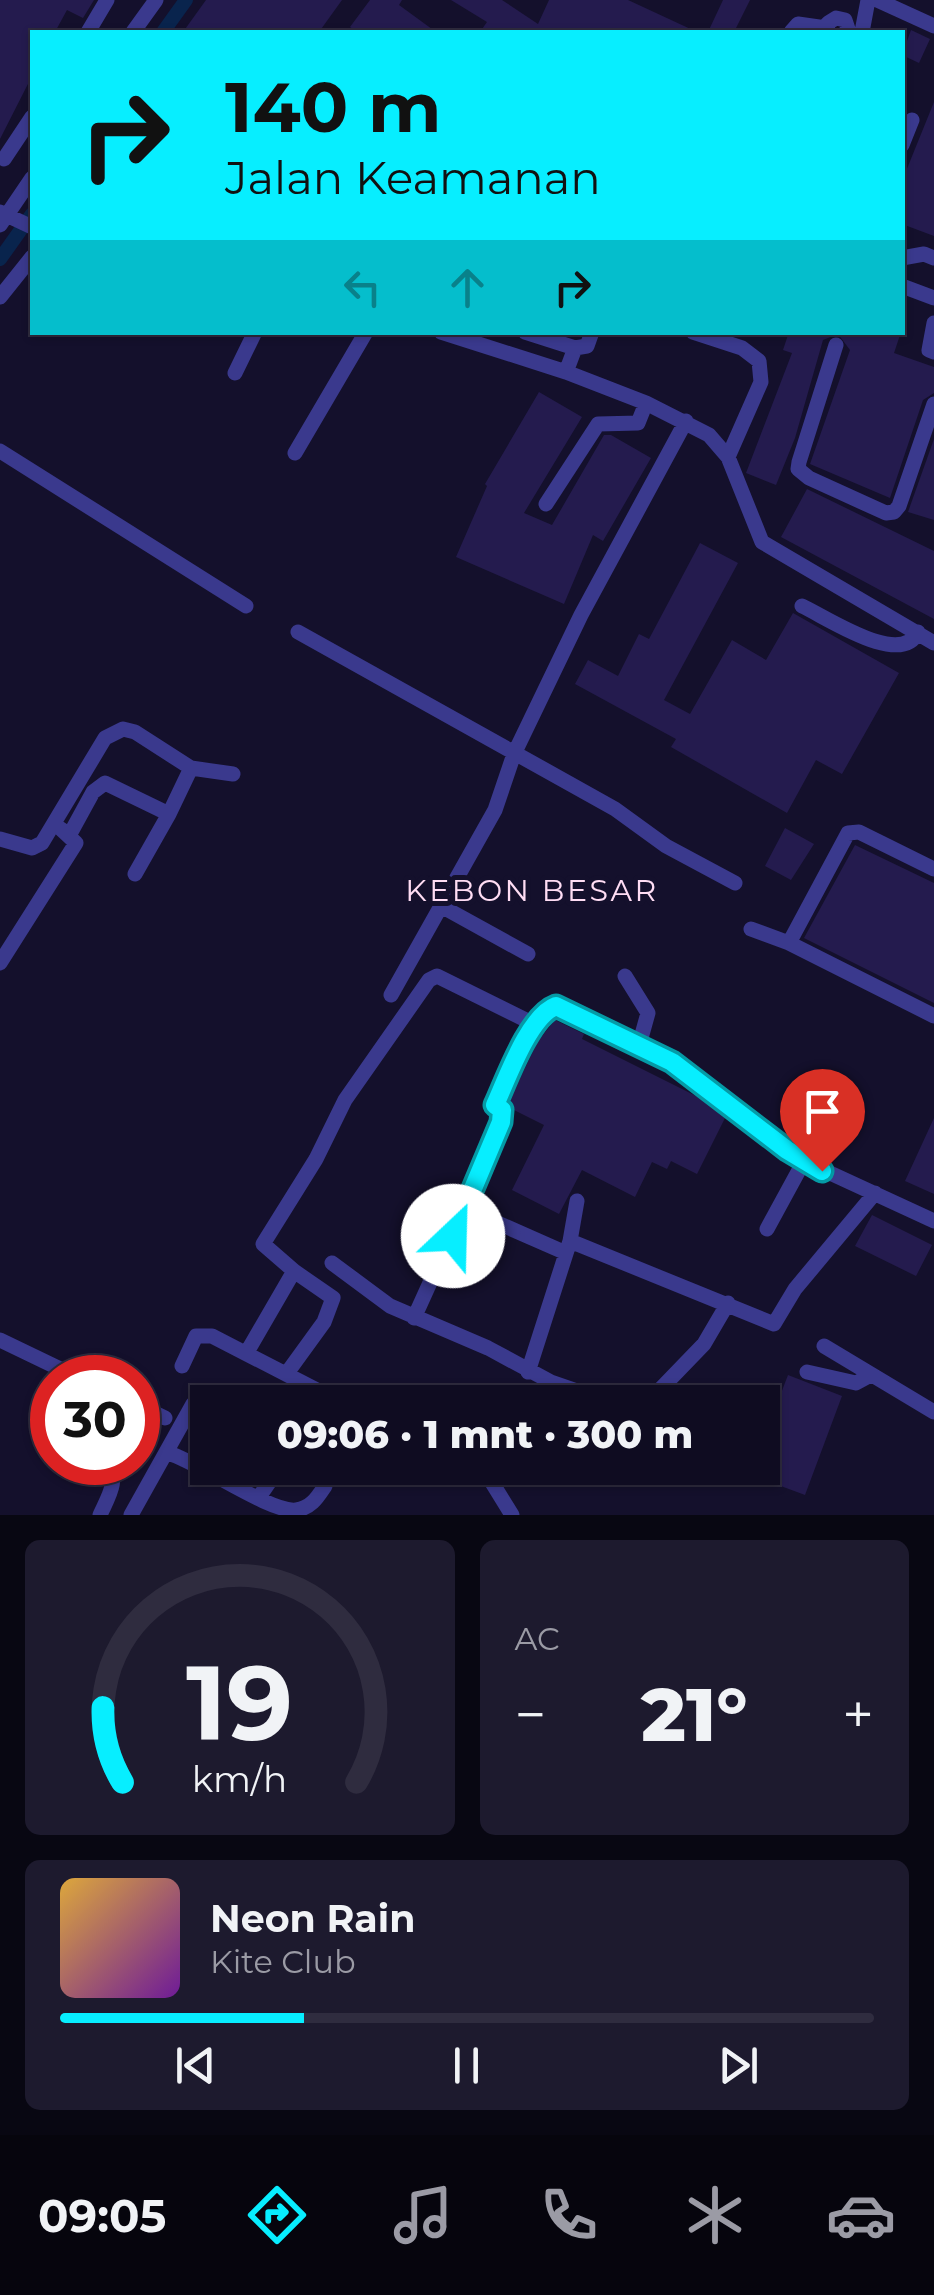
<!DOCTYPE html>
<html lang="id">
<head>
<meta charset="utf-8">
<style>
	:root { --surface:#0f0c21; --page:#1d1a2e; --text:#f1f3f6; --muted:#9b9ba5; --line:#2f2c3f; --accent:#07eeff }
	body { margin:0; font-family:Montserrat,sans-serif; background:var(--page); color:var(--text); height:100vh; display:flex; flex-direction:column; font-size:38px; white-space:nowrap }
	* { box-sizing:border-box; margin:0 }
	p { font-size:32px; color:var(--muted) }
	.icon { flex:none; width:55px; height:55px; fill:none; stroke:currentColor; stroke-width:2; stroke-linecap:round; stroke-linejoin:round }
	.map { position:relative; height:1515px; overflow:hidden }
	.details { display:flex; flex-direction:column; gap:25px; padding:25px; background:#080712; flex:1 }
	.details>* { flex:none }
	.top-card { position:absolute; left:30px; top:30px; width:875px; height:305px; border-radius:0px; box-shadow:0 2px 8px #0004,0 0 0 2px var(--line); background:#07eeff; color:#111; overflow:hidden }
	.speed { position:absolute; left:30px; top:1355px; display:flex; gap:20px; font-size:50px; font-weight:700; text-align:center }
	.speed>* { display:grid; place-content:center; width:130px; height:130px; border-radius:50%; background:var(--surface); box-shadow:0 2px 8px #0004,0 0 0 2px var(--line); line-height:1 }
	.speed .limit { border:15px solid #d22; background:#fff; color:#111 }
	.pin { position:absolute; display:grid; place-items:center; width:85px; height:85px; color:#fff; margin:-102px -42px; border-radius:50% 50% 50% 0; rotate:-45deg; box-shadow:0 0 10px #0007 }
	.pin .icon { rotate:45deg }
	.me { position:absolute; width:110px; margin:-55px; rotate:24deg; stroke-linejoin:round; filter:drop-shadow(0 0 8px #0008) }
	.turn { display:flex; align-items:center; gap:35px; height:210px; padding:0 30px; font-size:45px }
	.turn .icon { width:130px; height:130px; stroke-width:2.5 }
	.turn b { display:block; font-size:70px; line-height:85px }
	.lanes { display:flex; align-items:center; height:95px; padding:0 30px; background:#0003; justify-content:center; gap:50px; direction:ltr }
	.lanes .off { opacity:.35 }
	.big { font-size:75px; font-weight:800; line-height:1.1 }
	.details .widget { flex:1; display:flex; flex-direction:column; justify-content:center; gap:15px; min-width:0; padding:0 35px; border-radius:15px; background:var(--page) }
	.details .dial { align-items:center; gap:0 }
	.dial svg { height:260px; overflow:visible; fill:none; stroke:var(--line); stroke-width:7; stroke-linecap:round; text-anchor:middle }
	.dial text { fill:var(--text); stroke:none }
	.song { display:flex; align-items:center; gap:30px }
	.cover { width:120px; height:120px; border-radius:15px; background:linear-gradient(135deg,hsl(40 70% 55%),hsl(280 70% 35%)) }
	.played { height:10px; border-radius:5px; background:linear-gradient(90deg,var(--accent) 30%,var(--line) 30%) }
	.keys { display:flex; justify-content:space-around; direction:ltr }
	.heat { display:flex; justify-content:space-between; align-items:center; font-size:55px; direction:ltr }
	.details .tiles { flex:1; display:grid; gap:25px; grid-template-columns:1fr 1fr }
	.widget:last-child { grid-column:span 2 }
	.trip { position:absolute; left:190px; top:1385px; width:590px; height:100px; border-radius:0px; background:var(--surface); box-shadow:0 2px 8px #0004,0 0 0 2px var(--line); font-weight:800; line-height:100px; text-align:center }
	.tab-bar { display:flex; height:160px; justify-content:space-around; align-items:center; background:#06050d; color:var(--muted) }
	.tab-bar .icon { width:70px; height:70px }
	.tab-bar .selected { color:var(--accent) }
	.tab-bar b { font-size:45px; color:var(--text) }
	.map>svg:first-child { display:block }
</style>
</head>
<body>
<div class="map">
<svg width="934" height="1515" viewBox="0 0 934 1515">
	<rect width="100%" height="100%" fill="#14102c"/>
	<g fill="none" stroke-linecap="round" stroke-linejoin="round">
		<path stroke="#09244d" stroke-width="14" d="M163 32 186 0
			M0 259 32 214"/>
	</g>
	<path fill="#241b4e" d="M0 0H94L83 18 67 10 55 32H32V76L0 139Z
		M206 0H342L319 32H183Z
		M370 0H402L399 5 436 32H357L350 27Z
		M451 0H502L538 24 549 0H628L697 32H480L487 22Z
		M723 0H750L734 32H708Z
		M911 30 930 39 919 63 902 55Z
		M934 102V236L902 224V181Z
		M789 332H901L894 353 934 367V393L923 400 890 498 810 464 850 350 838 334 823 340 795 438 776 485 746 473 792 353 783 350Z
		M539 392 582 417 524 513 552 525 604 435H611L651 458 603 541 593 535 564 604 456 557 487 486 485 484Z
		M934 439V520L908 512Z
		M807 489 934 551V619L781 537Z
		M700 543 738 563 664 700 690 714 732 640 766 660 793 613 899 673 842 774 816 760 787 813 671 747 676 739 575 684 588 660 618 676 639 634 649 639Z
		M785 828 814 844 791 880 765 866Z
		M855 845 934 883V1003L804 938Z
		M555 1020 584 1034 582 1039 702 1099 726 1116 697 1174 671 1161 667 1169 652 1162 635 1197 582 1170 559 1214 512 1190 544 1125 512 1109 508 1103 538 1041Z
		M934 1118V1194L905 1181Z
		M872 1215 932 1245 916 1276 855 1246Z
		M788 1375 842 1396 805 1495 733 1468H762V1443Z"/>
	<g fill="none" stroke-linecap="round" stroke-linejoin="round">
		<path stroke="#3a398d" stroke-width="15" d="M877 0 934 26
			M88 32 107 0
			M133 32 156 0
			M791 32 798 24 826 28
			M827 32 828 23 836 18 845 20 849 32
			M862 32 868 0
			M902 145 912 120
			M4 159 32 117
			M0 212 32 227
			M0 225 32 178
			M902 258 924 254 934 258
			M902 286 934 298
			M0 297 32 257
			M934 323 929 350 934 352
			M441 332 566 372 646 403 709 435 728 457 762 542 934 643
			M525 332 575 348 566 372
			M693 332 742 348 759 361 761 382 728 457
			M836 345 799 462 798 469 809 478 886 513 894 512 899 506 934 404
			M575 348 587 346 592 332
			M235 373 255 332
			M0 451 246 606
			M295 453 366 332
			M546 504 598 424 638 423 646 403
			M802 606C828 618 901 668 918 632
			M298 632 615 809 666 846 735 883
			M169 814 191 768
			M70 834 93 792 105 783 169 814 135 874
			M0 839 32 848 42 843 105 738 123 729 135 732 191 768 233 774
			M441 906 528 954
			M751 929 789 943 934 1016
			M789 943 848 833 859 832 934 869
			M0 963 76 843 61 829
			M625 976 648 1013 638 1049
			M391 995 495 810 514 754 581 615 686 421
			M577 1201 570 1241 774 1324 795 1289 875 1193
			M466 1209 566 1253
			M767 1229 804 1161
			M332 1263 390 1306 488 1348 551 1382 609 1402
			M414 1318 495 1139 502 1113 495 1105C507 1080 530 1016 556 1006L672 1062 804 1161 934 1221
			M0 1340 79 1378
			M824 1346 934 1412
			M247 1352 294 1271 263 1244 316 1159 345 1100 429 980 437 976 536 1025
			M182 1366 196 1336H212L340 1402
			M528 1372 570 1241
			M807 1372 856 1383 869 1376
			M287 1373 324 1322 333 1298 294 1271
			M541 1402 551 1382
			M648 1402 704 1344 728 1303
			M138 1405 165 1418
			M168 1453C199 1462 270 1513 296 1510 311 1508 317 1498 325 1486L321 1468
			M502 1468 488 1476 512 1515
			M259 1497 279 1468
			M100 1515C108 1497 120 1480 107 1462
			M131 1515 193 1404"/>
	</g>
	<g fill="none" stroke-linecap="round" stroke-linejoin="round">
		<defs>
			<path id="route" d="M453 1236 501 1122 502 1110 495 1105C507 1079 529 1016 556 1006L672 1062 787 1150 822 1171"/>
		</defs>
		<use href="#route" stroke="#059ba6" stroke-width="25"/>
		<use href="#route" stroke="#07eeff" stroke-width="18"/>
	</g>
	<g text-anchor="middle" dominant-baseline="central" stroke-width="10" stroke-linejoin="round" paint-order="stroke">
		<g font-size="30" letter-spacing="2.5" fill="#ffddf4" stroke="#14102c">
			<text x="532" y="890">KEBON BESAR</text>
		</g>
	</g>
</svg>
<div class="speed"><div class="limit">30</div></div>
<div class="pin" style="left:822px;top:1171px;background:#d93025"><svg class="icon" aria-label="arrive" viewBox="0 0 24 24"><path d="M6 21V4h12l-3 4 3 4H6"/></svg></div>
<svg class="me" style="left:453px;top:1236px" viewBox="-20 -20 40 40"><circle r="19" fill="#fff"/><path d="M0-13L10 11 0 6-10 11z" fill="#07eeff"/></svg>
<div class="trip">09:06 · 1 mnt · 300 m</div>
<div class="top-card">
<div class="turn"><svg class="icon" aria-label="right" viewBox="0 0 24 24"><path d="M7 20v-9h11M14 6l5 5-5 5"/></svg><div><b>140 m</b>Jalan Keamanan</div></div>
<div class="lanes"><svg class="icon off" aria-label="left" viewBox="0 0 24 24"><path d="M17 20v-9H6M10 6l-5 5 5 5"/></svg><svg class="icon off" aria-label="ahead" viewBox="0 0 24 24"><path d="M12 20V5M6 11l6-6 6 6"/></svg><svg class="icon" aria-label="right" viewBox="0 0 24 24"><path d="M7 20v-9h11M14 6l5 5-5 5"/></svg></div>
</div>
</div>
<section class="details">
<div class="tiles">
<div class="widget dial"><svg viewBox="0 0 100 80">
<path d="M14 69A42 42 0 1 1 86 69"/>
<path d="M14 69A42 42 0 0 1 8 46" stroke="#07eeff"/>
<text x="50" y="56" font-size="32" font-weight="700">19</text>
<text x="50" y="72" font-size="11">km/h</text>
</svg></div>
<div class="widget"><p>AC</p>
<div class="heat"><a>−</a><b class="big">21°</b><a>+</a></div>
</div>
<div class="widget">
<div class="song"><i class="cover"></i><div><b>Neon Rain</b><p>Kite Club</p></div></div>
<div class="played"></div>
<div class="keys"><svg class="icon" aria-label="previous" viewBox="0 0 24 24"><path d="M18 5L8 12l10 7zM5 5v14"/></svg><svg class="icon" aria-label="pause" viewBox="0 0 24 24"><path d="M8 5v14M16 5v14"/></svg><svg class="icon" aria-label="next" viewBox="0 0 24 24"><path d="M6 5l10 7-10 7zM19 5v14"/></svg></div>
</div>
</div>
</section>
<nav class="tab-bar">
<b>09:05</b>
<svg class="icon selected" aria-label="directions" viewBox="0 0 24 24"><path d="M12 3l9 9-9 9-9-9zM9 14v-3h6M13 9l2 2-2 2"/></svg>
<svg class="icon" aria-label="music" viewBox="0 0 24 24"><path d="M9 18V5l10-2v13"/><circle cx="6" cy="18" r="3"/><circle cx="16" cy="16" r="3"/></svg>
<svg class="icon" aria-label="phone" viewBox="0 0 24 24"><path d="M5 4h4l2 5-3 2q2 4 5 5l2-3 5 2v4C11 20 4 13 5 4z"/></svg>
<svg class="icon" aria-label="climate" viewBox="0 0 24 24"><path d="M12 3v18M4 7l16 10M4 17L20 7"/></svg>
<svg class="icon" aria-label="car" viewBox="0 0 24 24"><path d="M5 17H2v-5l4-1 3-4h7l3 4 3 1v5h-3M9 17h6M6 11h13"/><circle cx="7" cy="17" r="2"/><circle cx="17" cy="17" r="2"/></svg>
</nav>
</body>
</html>
